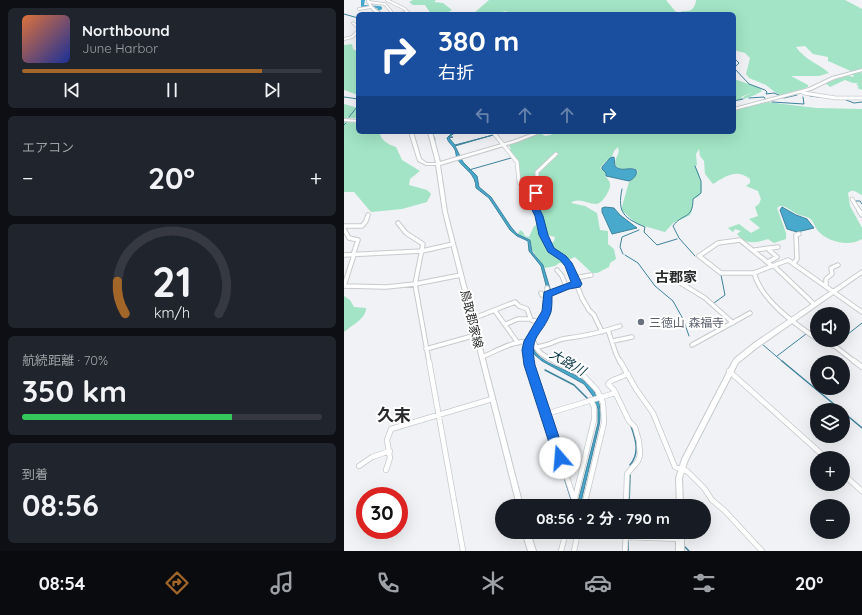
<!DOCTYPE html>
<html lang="ja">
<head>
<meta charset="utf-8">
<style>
	:root { --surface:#171b24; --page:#20242c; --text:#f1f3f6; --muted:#9ea1a6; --line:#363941; --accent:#a26628 }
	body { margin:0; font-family:Quicksand,"Noto Sans JP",sans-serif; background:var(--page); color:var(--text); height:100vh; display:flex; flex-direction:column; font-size:15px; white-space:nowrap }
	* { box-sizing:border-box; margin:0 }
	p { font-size:13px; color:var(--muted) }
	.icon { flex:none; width:22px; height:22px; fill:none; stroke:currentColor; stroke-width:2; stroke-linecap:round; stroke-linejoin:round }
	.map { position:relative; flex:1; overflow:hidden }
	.details { display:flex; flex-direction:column; gap:8px; padding:8px; background:#0d0f14; width:344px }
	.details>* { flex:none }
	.top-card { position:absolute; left:12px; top:12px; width:380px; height:122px; border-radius:6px; box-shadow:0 4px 16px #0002; background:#1a4fa0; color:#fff; overflow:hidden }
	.controls { position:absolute; left:466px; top:307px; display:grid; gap:8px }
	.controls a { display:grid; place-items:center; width:40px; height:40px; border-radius:50%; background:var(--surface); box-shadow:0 4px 16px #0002; font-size:20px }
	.speed { position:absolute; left:12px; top:487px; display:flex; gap:8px; font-size:20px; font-weight:700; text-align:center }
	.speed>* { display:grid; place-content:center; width:52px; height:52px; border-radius:50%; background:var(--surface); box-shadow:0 4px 16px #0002; line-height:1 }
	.speed .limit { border:6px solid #d22; background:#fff; color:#111 }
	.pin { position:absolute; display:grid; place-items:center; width:34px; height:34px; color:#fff; margin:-17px; border-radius:8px; box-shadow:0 2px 6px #0006 }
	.me { position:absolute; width:44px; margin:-22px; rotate:342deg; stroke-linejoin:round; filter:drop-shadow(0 0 3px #0008) }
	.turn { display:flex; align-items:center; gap:14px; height:84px; padding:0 16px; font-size:18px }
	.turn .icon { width:52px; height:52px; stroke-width:2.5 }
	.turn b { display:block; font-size:28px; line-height:34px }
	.lanes { display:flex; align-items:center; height:38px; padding:0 16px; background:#0003; justify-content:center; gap:20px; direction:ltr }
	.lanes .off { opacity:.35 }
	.big { font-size:30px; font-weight:700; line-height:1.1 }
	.details .widget { flex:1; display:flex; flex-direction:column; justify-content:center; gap:6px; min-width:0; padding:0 14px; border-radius:6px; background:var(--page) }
	.details .dial { align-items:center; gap:0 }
	.dial svg { height:104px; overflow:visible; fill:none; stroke:var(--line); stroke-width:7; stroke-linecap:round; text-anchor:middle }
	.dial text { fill:var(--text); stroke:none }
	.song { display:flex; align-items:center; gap:12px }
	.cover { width:48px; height:48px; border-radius:6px; background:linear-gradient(135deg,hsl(20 70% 55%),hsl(230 70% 35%)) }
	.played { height:4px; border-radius:2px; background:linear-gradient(90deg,var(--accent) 80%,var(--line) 80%) }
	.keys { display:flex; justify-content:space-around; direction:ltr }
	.heat { display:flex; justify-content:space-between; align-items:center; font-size:22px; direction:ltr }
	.charge { height:6px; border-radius:3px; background:linear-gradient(90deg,#34c759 70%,var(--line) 0) }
	.trip { position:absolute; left:151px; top:499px; width:216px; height:40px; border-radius:20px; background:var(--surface); box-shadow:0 4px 16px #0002; font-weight:700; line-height:40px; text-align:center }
	.menu { display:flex; height:64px; justify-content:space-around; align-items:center; background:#090b0e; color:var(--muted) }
	.menu .icon { width:28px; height:28px }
	.menu .on { color:var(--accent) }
	.menu b { font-size:18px; color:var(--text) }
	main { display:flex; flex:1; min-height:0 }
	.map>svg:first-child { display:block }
</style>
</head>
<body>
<main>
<section class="details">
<div class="widget">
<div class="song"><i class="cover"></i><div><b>Northbound</b><p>June Harbor</p></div></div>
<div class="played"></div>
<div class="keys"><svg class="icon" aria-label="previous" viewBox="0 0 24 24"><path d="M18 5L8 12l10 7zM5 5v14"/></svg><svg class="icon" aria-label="pause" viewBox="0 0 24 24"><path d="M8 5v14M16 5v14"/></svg><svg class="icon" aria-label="next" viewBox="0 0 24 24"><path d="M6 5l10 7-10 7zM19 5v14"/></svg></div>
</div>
<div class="widget"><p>エアコン</p>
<div class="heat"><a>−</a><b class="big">20°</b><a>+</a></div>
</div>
<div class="widget dial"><svg viewBox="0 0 100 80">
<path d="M14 69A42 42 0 1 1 86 69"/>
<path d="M14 69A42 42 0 0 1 8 44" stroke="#a26628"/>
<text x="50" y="56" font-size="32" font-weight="700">21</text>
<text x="50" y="72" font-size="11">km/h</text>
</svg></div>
<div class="widget"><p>航続距離 · 70%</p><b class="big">350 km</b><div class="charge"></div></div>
<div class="widget"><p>到着</p><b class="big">08:56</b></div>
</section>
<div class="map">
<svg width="518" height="551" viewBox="0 0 518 551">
	<rect width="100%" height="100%" fill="#f0f2f5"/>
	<path fill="#a2e4c5" d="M69 0H92L90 2 99 3 108 10 101 14H87L81 5H69L65 2Z
		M145 0H322L331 11 335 13 164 14 162 11 151 14H129Z
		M352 0H501L518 9V69L509 72 484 61V57L469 54 461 46 452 47C460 59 475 64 485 73L475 76H447L464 85V87L439 96 432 93 422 85 405 78 402 74 406 58 401 53 390 50V14H338L339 13 337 11C346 12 351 10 352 0Z
		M8 44 9 49 14 52V95L0 90V45Z
		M515 71 518 72V90L513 88 515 87 512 84 515 83H509L501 80 486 87 481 83 503 75 509 77 510 76 507 74Z
		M390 79 416 88 418 91 411 95 400 99 399 97 409 92 397 97 399 99 390 101Z
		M423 102 472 108 518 109V195C512 193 510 188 504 193L506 206 518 228V239C505 247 484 242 474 231 471 227 469 220 465 218 461 216 457 216 453 214 447 211 443 206 436 206L433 208 442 233V239L430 243 424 239C412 243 401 245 393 234L397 231 391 229 389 232 384 228 395 224 407 233 416 228 405 219 414 216 411 207 415 204 417 199 414 191 402 186 406 183V179C392 168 381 177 369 184L361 174 360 161 356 156 355 149 352 154 353 165 351 166C355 172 361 189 355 196 353 197 351 198 349 199L348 210 346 215 329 223 321 232 293 224 277 210 285 182 288 180 294 171 289 168 277 170 272 166C269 159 277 154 274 147L270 151 268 157 263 160 256 168 262 173 261 176C263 178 266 181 266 184 267 190 258 204 252 204 243 204 235 197 227 203L241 206 253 213 256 230 264 231V244L270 249 272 259 266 263 265 267 253 273H248L231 257 222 261 211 252 205 245 210 241 211 237 204 235 201 236 193 210 202 205 205 202 202 199 192 203 194 170 191 201H188L177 185 174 164 164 150 167 149 165 146 169 143 196 133 201 136 207 135 209 132H390V110Z
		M0 104 14 108V118H0Z
		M0 122 14 123V132H35C38 141 43 144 52 147L58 160 76 171 66 179 65 185 83 190 87 194 83 202 58 209 27 212 10 192H0Z
		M193 225 198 232 195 233 196 238 200 237 204 244 221 263H215L211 266 201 268 188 250 186 239 174 234 176 230 179 232 181 236 185 237 190 226Z
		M0 296 6 300 10 307 22 308C22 319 8 325 0 332Z"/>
	<path fill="#49a9cd" stroke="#3f839c" d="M109 132H112L105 137H109L105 138 111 145 149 135 111 146 119 162 133 176 135 187 147 197 167 227 173 234 186 240 188 252 199 265 207 292 206 313 188 343C192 376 266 363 255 426L236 506H233L254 423V409L249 396 240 384 198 361 191 355 187 349V342L203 312 204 293 197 266 185 251 184 241 173 236 166 230 145 198 132 188C132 174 121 170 114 160 111 156 113 152 110 148 107 144 104 142 103 138Z
		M270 157 271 166C278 173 285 166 292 170 294 174 289 180 285 181L262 176V173L258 169V167L266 158Z
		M261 207 270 208 276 215 293 228 268 234 258 212V208Z
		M438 207 452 215 463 219 470 228 453 232 443 229 436 210Z"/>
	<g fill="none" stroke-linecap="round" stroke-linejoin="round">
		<path stroke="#3f839c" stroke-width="1" d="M0 14 14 18
			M390 52V58L395 63 390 68 405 84 421 90 423 92 422 94 430 93 437 96
			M466 96 475 97
			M0 97 14 99
			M405 98 420 97 422 100
			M440 98 453 95
			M502 100 510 103 518 102
			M390 101 399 99
			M428 102 460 104 459 97
			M5 117 13 107
			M0 125 2 123
			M88 132 91 140
			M351 166 357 181V193L349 199C349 220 338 213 329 226L335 238 351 256
			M125 170 167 158
			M278 189C273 213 280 218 301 227L300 232 313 245 333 239
			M512 201H516L518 204
			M279 254 276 247 278 237 295 230
			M281 255 294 263 311 286 329 301 339 319 345 336
			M360 262 372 271
			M370 303 381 295 377 275
			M513 310 518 314
			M196 319 200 314
			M466 331 473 336
			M499 338 518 323
			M183 339 193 323
			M481 340 492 344
			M418 344 439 362
			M493 344 497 340
			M181 352 182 362
			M433 356 462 334"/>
		<path stroke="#3f839c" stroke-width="1.5" d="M182 361 220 476
			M438 361 497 410
			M201 370 230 385 244 399
			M499 412 518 428
			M286 465C296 453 292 440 287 426
			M221 480 228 502
			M285 506 286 475
			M284 541V551
			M340 546 345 551"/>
		<path fill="#49a9cd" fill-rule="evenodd" d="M17 0H21L20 5 36 6 38 7V9L32 12V14H28L29 11 34 8 17 7Z"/>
		<defs>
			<path id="street-far3" d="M43 0 61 9 65 14
				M24 2 41 4 49 14
				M15 9 27 7
				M55 14 64 12
				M9 23 14 27
				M0 39 8 37 14 31
				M456 92 466 94"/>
			<path id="street-far2" d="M460 93 492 98H518
				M149 132 173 162 175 182 185 196 193 212
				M508 199 516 212
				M190 206 193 186V172L212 154"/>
			<path id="street-far1" d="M192 211 205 247 225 265 238 298 245 310 250 315 258 332
				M515 211 518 215
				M54 223 62 233 79 244 71 284 85 362
				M0 226H18L22 221 24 215
				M0 229 5 238 14 240 9 255
				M396 240 428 266 410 273H377L355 256 374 243Z
				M424 249 433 257 424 262
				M411 250 434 247
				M0 255 78 251 109 244
				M450 263 453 259 452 235 455 234
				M428 266 444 260 518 312
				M430 266 470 304
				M213 270 218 276 222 286
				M410 273C418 301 450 323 473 339
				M231 278 247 275
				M330 279 361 298 389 323
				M0 286 42 287 71 284 117 275
				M0 286 10 255
				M482 286V279L488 274 487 268 494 265
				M197 293 198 295 202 294 233 284
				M151 311 174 343
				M128 319 171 302 175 306 183 309 187 320 196 322
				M162 324 174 319H187
				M264 330 272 354 276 362
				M475 340 492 347 511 362
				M269 341 288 337
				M348 345 406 313
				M191 347C204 347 212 339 224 338 242 336 258 332 276 326
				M82 349 132 335
				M138 357C155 350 171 339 190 342 193 354 202 356 212 362
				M186 362C178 340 197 329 203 310 205 303 203 295 203 288"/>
			<path id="street" d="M85 361 119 551
				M185 361 230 499
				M210 361 239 375 253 390 259 403 260 423 240 506
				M276 361 292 389 309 413 331 467 343 471 360 488 368 500 381 511 418 551
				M510 361 518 367
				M385 371 482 458
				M202 414 271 393
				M15 466 28 457 46 451
				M42 470 46 458 43 440 47 429 148 399
				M499 474 518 491
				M229 506 250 420V407L247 400
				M282 506 283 474 294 461 296 455 295 441 291 427 285 421 270 390 264 384 267 381 284 374
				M282 537 335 539
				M217 551 222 532
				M230 551 234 532
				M281 551 282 532"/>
			<path id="secondary" d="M23 0H25C27 7 33 10 38 14 30 14 25 7 23 0Z
				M518 69V71L490 79 467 90 390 110V108L465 88 488 77Z
				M0 119 14 120V122L0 121Z
				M65 132H69L77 159 83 163H92L84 132H88L96 162 171 140 192 132H198L173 142 96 165 103 212 179 506H173L99 212 92 165H82L74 161Z
				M518 270V274L414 347 394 363 344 460 338 478 339 506H333L332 478 338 459 390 359 410 343Z
				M178 532H186L192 551H184Z
				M332 532H340V551H332Z"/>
		</defs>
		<use href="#street-far3" stroke="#c7cacc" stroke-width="3.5"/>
		<use href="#street-far2" stroke="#c7cacc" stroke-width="4.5"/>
		<use href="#street-far1" stroke="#c7cacc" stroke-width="5.5"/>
		<use href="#street" stroke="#c7cacc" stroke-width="6"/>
		<use href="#secondary" stroke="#c7cacc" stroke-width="2"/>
		<use href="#street-far3" stroke="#fff" stroke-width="2"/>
		<use href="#street-far2" stroke="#fff" stroke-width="3"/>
		<use href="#street-far1" stroke="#fff" stroke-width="3.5"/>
		<use href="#street" stroke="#fff" stroke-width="4.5"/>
		<use href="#secondary" fill="#fff" fill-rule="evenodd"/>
	</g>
	<path fill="#1a73e8" stroke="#114b97" d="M192 190 196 193 194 206 199 216 204 235 210 248 222 256 228 263 238 284 236 287 225 289 208 296C208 301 208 307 207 312 198 337 185 333 191 365L222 458 220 462 216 464 212 462 210 458 180 365 178 350 180 341 198 311 200 292 227 282 221 266 216 260 204 252 195 235 191 216 186 206 188 193Z"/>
	<circle fill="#6b7280" stroke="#fff" stroke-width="1.5" cx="297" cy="322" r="4"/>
	<g text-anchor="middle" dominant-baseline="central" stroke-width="4" stroke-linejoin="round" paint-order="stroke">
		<g font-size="12" fill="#292a2b" stroke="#fff">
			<text transform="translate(128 319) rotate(76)">鳥取郡家線</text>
		</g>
		<g font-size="12" fill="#5b616d" stroke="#fff" text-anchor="start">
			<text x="305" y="322">三徳山 森福寺</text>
		</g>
		<g font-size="13" font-style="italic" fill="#0b3746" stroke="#fff">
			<text transform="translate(224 362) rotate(30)">大路川</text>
		</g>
		<g font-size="14" font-weight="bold" fill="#292a2b" stroke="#fff">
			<text x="332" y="277">古郡家</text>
		</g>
		<g font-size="17" font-weight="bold" fill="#292a2b" stroke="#fff">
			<text x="50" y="414">久末</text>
		</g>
	</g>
</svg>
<div class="controls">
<a><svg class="icon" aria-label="sound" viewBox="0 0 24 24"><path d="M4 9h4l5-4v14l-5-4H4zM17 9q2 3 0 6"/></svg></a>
<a><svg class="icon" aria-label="search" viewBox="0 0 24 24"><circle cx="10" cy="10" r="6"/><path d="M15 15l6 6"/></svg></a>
<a><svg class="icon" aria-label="layers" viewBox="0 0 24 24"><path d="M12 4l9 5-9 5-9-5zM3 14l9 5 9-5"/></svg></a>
<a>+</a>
<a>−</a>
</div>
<div class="speed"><div class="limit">30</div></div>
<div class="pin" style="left:192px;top:193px;background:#d93025"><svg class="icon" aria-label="arrive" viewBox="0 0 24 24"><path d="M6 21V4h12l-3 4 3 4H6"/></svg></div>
<svg class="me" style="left:216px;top:458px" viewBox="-20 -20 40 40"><circle r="19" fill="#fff"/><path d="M0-13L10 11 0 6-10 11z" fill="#1a73e8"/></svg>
<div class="trip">08:56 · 2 分 · 790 m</div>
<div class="top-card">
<div class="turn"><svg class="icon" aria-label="right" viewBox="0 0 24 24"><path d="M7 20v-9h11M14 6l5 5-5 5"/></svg><div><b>380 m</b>右折</div></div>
<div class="lanes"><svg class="icon off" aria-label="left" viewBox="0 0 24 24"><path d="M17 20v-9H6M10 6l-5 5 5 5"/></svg><svg class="icon off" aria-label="ahead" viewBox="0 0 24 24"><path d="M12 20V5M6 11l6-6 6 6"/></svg><svg class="icon off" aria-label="ahead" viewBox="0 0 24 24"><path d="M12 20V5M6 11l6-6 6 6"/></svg><svg class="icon" aria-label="right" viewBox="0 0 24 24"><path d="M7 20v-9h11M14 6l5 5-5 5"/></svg></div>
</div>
</div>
</main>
<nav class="menu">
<b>08:54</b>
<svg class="icon on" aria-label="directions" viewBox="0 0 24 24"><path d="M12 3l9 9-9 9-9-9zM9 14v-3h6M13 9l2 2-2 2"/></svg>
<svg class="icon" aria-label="music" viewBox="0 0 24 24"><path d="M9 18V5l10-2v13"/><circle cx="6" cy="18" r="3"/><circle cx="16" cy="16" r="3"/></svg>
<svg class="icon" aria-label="phone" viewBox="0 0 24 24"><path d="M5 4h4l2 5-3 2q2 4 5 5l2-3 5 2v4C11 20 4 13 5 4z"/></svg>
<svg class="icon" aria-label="climate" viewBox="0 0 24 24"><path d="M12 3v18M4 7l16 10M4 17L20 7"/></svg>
<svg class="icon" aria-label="car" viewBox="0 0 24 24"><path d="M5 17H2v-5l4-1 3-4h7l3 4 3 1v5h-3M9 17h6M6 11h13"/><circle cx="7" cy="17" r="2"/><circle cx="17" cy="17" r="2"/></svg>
<svg class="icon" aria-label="filters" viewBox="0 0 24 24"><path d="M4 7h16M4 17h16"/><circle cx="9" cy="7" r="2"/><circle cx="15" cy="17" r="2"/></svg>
<b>20°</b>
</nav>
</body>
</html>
